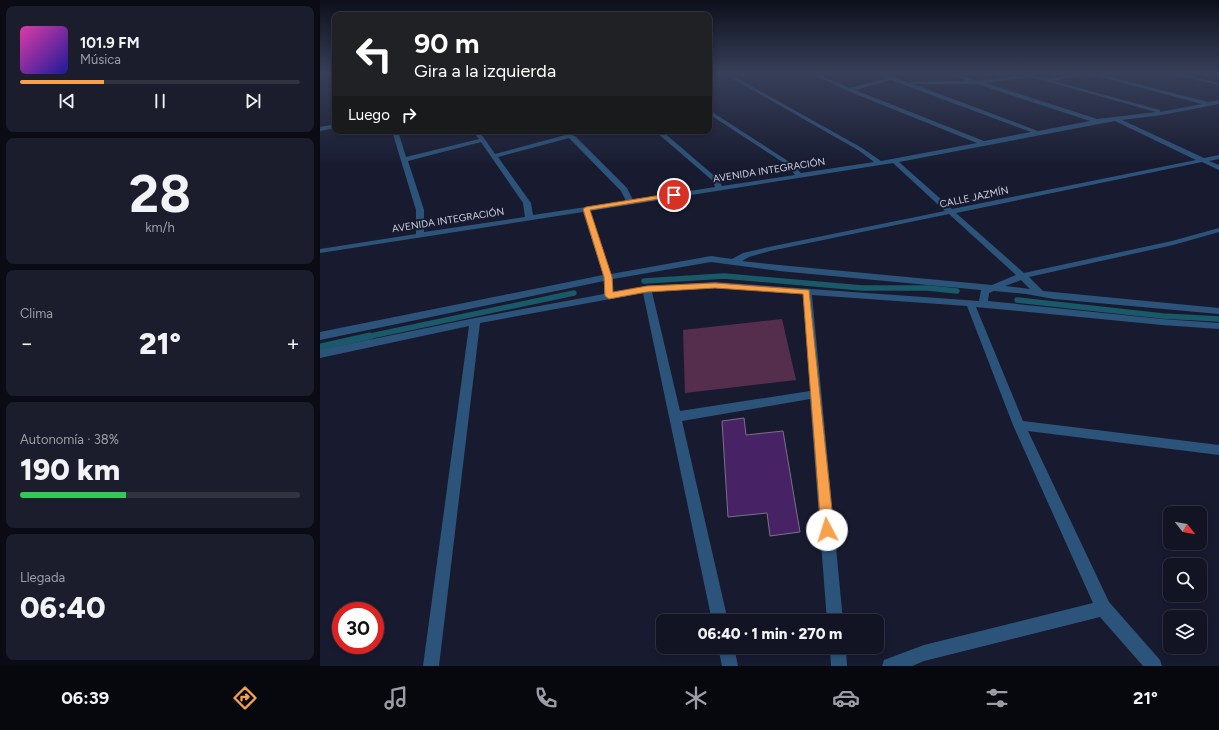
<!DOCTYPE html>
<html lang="es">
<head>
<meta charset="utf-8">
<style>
	:root { --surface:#121424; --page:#1b1d2c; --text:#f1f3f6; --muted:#9c9ea6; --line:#313341; --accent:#f8a14a }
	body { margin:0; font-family:Figtree,sans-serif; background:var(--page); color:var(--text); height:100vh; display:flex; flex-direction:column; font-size:15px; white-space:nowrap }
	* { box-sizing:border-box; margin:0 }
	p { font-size:13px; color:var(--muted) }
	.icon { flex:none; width:22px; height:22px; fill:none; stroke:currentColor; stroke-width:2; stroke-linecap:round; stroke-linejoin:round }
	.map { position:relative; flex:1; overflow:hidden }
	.details { display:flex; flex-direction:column; gap:6px; padding:6px; background:#0a0b14; width:320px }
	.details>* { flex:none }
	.hud { position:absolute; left:12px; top:12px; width:380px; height:122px; border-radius:8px; box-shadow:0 2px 6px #0003,0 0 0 1px var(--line); background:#202124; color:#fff; overflow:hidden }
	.needle { width:26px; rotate:121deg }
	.buttons { position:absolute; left:843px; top:506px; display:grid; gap:8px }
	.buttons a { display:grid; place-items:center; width:44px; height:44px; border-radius:8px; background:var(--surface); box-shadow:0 2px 6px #0003,0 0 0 1px var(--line); font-size:20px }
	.speed { position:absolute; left:12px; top:602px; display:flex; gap:8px; font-size:20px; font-weight:700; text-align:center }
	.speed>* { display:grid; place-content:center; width:52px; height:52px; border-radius:50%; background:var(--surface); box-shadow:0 2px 6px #0003,0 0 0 1px var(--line); line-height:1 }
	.speed .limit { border:6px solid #d22; background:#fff; color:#111 }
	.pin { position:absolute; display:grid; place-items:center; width:34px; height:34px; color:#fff; margin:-17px; border:2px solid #fff; border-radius:50%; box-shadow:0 1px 4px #0007 }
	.me { position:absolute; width:44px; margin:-22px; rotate:355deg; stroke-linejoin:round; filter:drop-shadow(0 0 3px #0008) }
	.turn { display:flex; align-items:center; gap:14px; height:84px; padding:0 16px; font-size:18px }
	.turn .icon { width:52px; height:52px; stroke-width:2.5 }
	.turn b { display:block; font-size:28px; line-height:34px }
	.then { display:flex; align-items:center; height:38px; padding:0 16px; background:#0003; gap:8px; font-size:15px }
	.big { font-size:30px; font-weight:800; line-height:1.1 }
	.details .card { flex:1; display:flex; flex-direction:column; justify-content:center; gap:6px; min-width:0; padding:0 14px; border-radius:8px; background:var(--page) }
	.details .dial { align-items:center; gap:0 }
	.dial b { font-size:52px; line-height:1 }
	.song { display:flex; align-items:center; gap:12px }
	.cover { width:48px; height:48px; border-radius:6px; background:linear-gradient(135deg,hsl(320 70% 55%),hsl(240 70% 35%)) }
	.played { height:4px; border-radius:2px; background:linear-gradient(90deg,var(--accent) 30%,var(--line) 30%) }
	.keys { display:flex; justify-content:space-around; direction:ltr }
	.heat { display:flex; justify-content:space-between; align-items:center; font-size:22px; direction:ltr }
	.charge { height:6px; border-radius:3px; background:linear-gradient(90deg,#34c759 38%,var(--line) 0) }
	.trip { position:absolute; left:336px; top:614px; width:228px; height:40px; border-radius:8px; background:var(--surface); box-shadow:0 2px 6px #0003,0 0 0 1px var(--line); font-weight:800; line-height:40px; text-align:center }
	.menu { display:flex; height:64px; justify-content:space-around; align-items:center; background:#07080e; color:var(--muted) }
	.menu .icon { width:28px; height:28px }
	.menu .current { color:var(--accent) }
	.menu b { font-size:18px; color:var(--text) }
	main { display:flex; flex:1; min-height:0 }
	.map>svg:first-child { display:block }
</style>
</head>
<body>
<main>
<section class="details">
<div class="card">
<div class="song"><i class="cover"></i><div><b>101.9 FM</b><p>Música</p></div></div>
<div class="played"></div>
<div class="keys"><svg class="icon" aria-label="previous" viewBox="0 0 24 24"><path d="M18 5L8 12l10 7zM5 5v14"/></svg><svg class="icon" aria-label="pause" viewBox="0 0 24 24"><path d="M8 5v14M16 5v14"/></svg><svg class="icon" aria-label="next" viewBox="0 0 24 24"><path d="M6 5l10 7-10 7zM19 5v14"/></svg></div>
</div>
<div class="card dial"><b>28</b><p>km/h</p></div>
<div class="card"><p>Clima</p>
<div class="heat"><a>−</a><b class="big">21°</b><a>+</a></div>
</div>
<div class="card"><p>Autonomía · 38%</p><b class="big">190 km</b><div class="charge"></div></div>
<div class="card"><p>Llegada</p><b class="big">06:40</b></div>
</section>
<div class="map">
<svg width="899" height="666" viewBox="0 0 899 666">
	<rect width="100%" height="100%" fill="#181b30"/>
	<path fill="#542e4c" d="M462 319 476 380 365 393 363 330Z"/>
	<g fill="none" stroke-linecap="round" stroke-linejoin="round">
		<path stroke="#19596a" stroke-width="5.5" d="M324 281 404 276 542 288H608L637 291
			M697 300 843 316 899 319
			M46 337 254 293"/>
		<path stroke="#19596a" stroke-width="7" d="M0 347 50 336"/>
	</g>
	<path fill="#472365" stroke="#7b6f89" d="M424 418 426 435 463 431 480 532 450 536 447 513 408 517 402 421Z"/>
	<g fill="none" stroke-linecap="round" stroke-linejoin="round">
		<path fill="#2c547a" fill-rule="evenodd" d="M403 73H408L542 148 561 161 657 143 528 91 490 73H495L530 88 567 78 560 73H565L589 83 591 82 648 81 627 73H632L657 81 704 75 699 73H705L729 79 762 73H775L888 102 899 100V104L842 115 802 120 884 158 899 155V159L889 161 899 165V170L882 162 636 213 704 273 852 241 899 228V232L853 245 709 277 723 291 899 308V314L734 299 706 294 674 291 669 293 668 301 842 319 899 323V329L842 325 656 307 703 421 899 445V455L708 431 789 602 840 660 842 666H823L780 617 604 661 592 666H562L564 660 604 645 773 603 693 425 647 306 492 295 523 621H507L490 399 362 421 408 621H392L323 293 160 323 119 666H103L149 326 0 358V350L155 318 284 294V281L0 340V332L283 275 263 212 0 253V249L96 234V210L72 131H78L86 157 159 139 153 131H159L175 154 249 134 255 136 307 188 313 200 395 187 393 181 335 131H342L398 179 402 186 475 175 467 165 389 114V110L471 163 481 173 554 162 538 150ZM769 73V74L882 104 840 112V110L734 81ZM711 77 836 112 777 119 666 83ZM571 80 711 132 664 141 535 90ZM593 84H657L770 121 718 131ZM795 121 876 160 632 209 579 162ZM249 138 301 191 306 201 213 215 211 203 178 157ZM161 142 203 203 205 217 104 232V210L88 161ZM573 163 625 211 449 247 423 253 412 259 391 256 291 274 270 211ZM629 214 696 275 672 285 459 265 422 261 429 257 450 251ZM391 262 459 271 661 290 659 301 395 282 327 286 293 292V279ZM701 280 710 289 685 286ZM395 288 483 294 490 391 360 411 332 292Z
			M847 73H854L899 83V85Z
			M15 124V128L0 131V127Z
			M398 647H414L418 666H402Z
			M510 647H526L527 666H511Z"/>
	</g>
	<linearGradient id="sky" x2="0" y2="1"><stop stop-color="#0d0f1a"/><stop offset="0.44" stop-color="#373f59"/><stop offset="1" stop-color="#373f59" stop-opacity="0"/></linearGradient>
	<rect width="899" height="166" fill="url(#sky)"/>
	<path fill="#f8a14a" stroke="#a16930" d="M354 193 357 194V196L270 210 292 277 293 292 327 286 395 283 489 290 514 530 512 535 507 537 503 535 501 530 483 294 395 288 327 292 289 299 285 296 284 277 263 209 266 207Z"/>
	<g text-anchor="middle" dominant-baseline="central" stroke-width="4" stroke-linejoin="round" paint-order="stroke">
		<g font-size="10" fill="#cfd2e1" stroke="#181b30">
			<text transform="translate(449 170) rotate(-9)">AVENIDA INTEGRACIÓN</text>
			<text transform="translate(654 197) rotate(-12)">CALLE JAZMÍN</text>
			<text transform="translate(128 220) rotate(-9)">AVENIDA INTEGRACIÓN</text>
		</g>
	</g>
</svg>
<div class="buttons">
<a><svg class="needle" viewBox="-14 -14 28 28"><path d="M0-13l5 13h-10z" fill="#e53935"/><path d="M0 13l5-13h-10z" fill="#9c9ea6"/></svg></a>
<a><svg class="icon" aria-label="search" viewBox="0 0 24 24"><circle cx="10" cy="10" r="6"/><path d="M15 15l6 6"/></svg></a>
<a><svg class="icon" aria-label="layers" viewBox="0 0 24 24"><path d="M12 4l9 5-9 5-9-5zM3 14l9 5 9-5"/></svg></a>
</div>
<div class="speed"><div class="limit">30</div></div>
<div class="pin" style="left:354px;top:195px;background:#d93025"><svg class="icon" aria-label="arrive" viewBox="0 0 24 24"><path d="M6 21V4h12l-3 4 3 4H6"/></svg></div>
<svg class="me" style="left:507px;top:530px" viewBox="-20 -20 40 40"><circle r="19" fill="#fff"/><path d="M0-13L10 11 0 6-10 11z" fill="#f8a14a"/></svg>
<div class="trip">06:40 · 1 min · 270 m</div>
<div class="hud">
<div class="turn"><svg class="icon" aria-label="left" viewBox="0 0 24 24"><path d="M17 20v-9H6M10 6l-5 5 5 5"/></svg><div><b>90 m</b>Gira a la izquierda</div></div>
<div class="then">Luego<svg class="icon" aria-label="right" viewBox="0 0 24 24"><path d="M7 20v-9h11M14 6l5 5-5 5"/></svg></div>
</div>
</div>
</main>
<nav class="menu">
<b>06:39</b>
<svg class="icon current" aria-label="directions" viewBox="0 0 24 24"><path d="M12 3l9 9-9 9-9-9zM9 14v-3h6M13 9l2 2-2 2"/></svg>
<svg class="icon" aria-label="music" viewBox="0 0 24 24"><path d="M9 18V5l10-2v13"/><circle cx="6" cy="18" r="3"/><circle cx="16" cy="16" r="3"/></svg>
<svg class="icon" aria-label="phone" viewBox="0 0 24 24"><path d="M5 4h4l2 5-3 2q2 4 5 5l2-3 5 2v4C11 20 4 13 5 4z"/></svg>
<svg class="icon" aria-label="climate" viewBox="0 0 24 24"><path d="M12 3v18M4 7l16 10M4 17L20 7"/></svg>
<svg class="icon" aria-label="car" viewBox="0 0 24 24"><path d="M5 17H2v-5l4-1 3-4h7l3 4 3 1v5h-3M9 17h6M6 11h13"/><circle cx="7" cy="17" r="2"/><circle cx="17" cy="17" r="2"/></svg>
<svg class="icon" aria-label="filters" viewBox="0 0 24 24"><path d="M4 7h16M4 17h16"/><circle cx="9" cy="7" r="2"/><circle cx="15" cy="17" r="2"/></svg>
<b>21°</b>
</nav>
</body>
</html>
